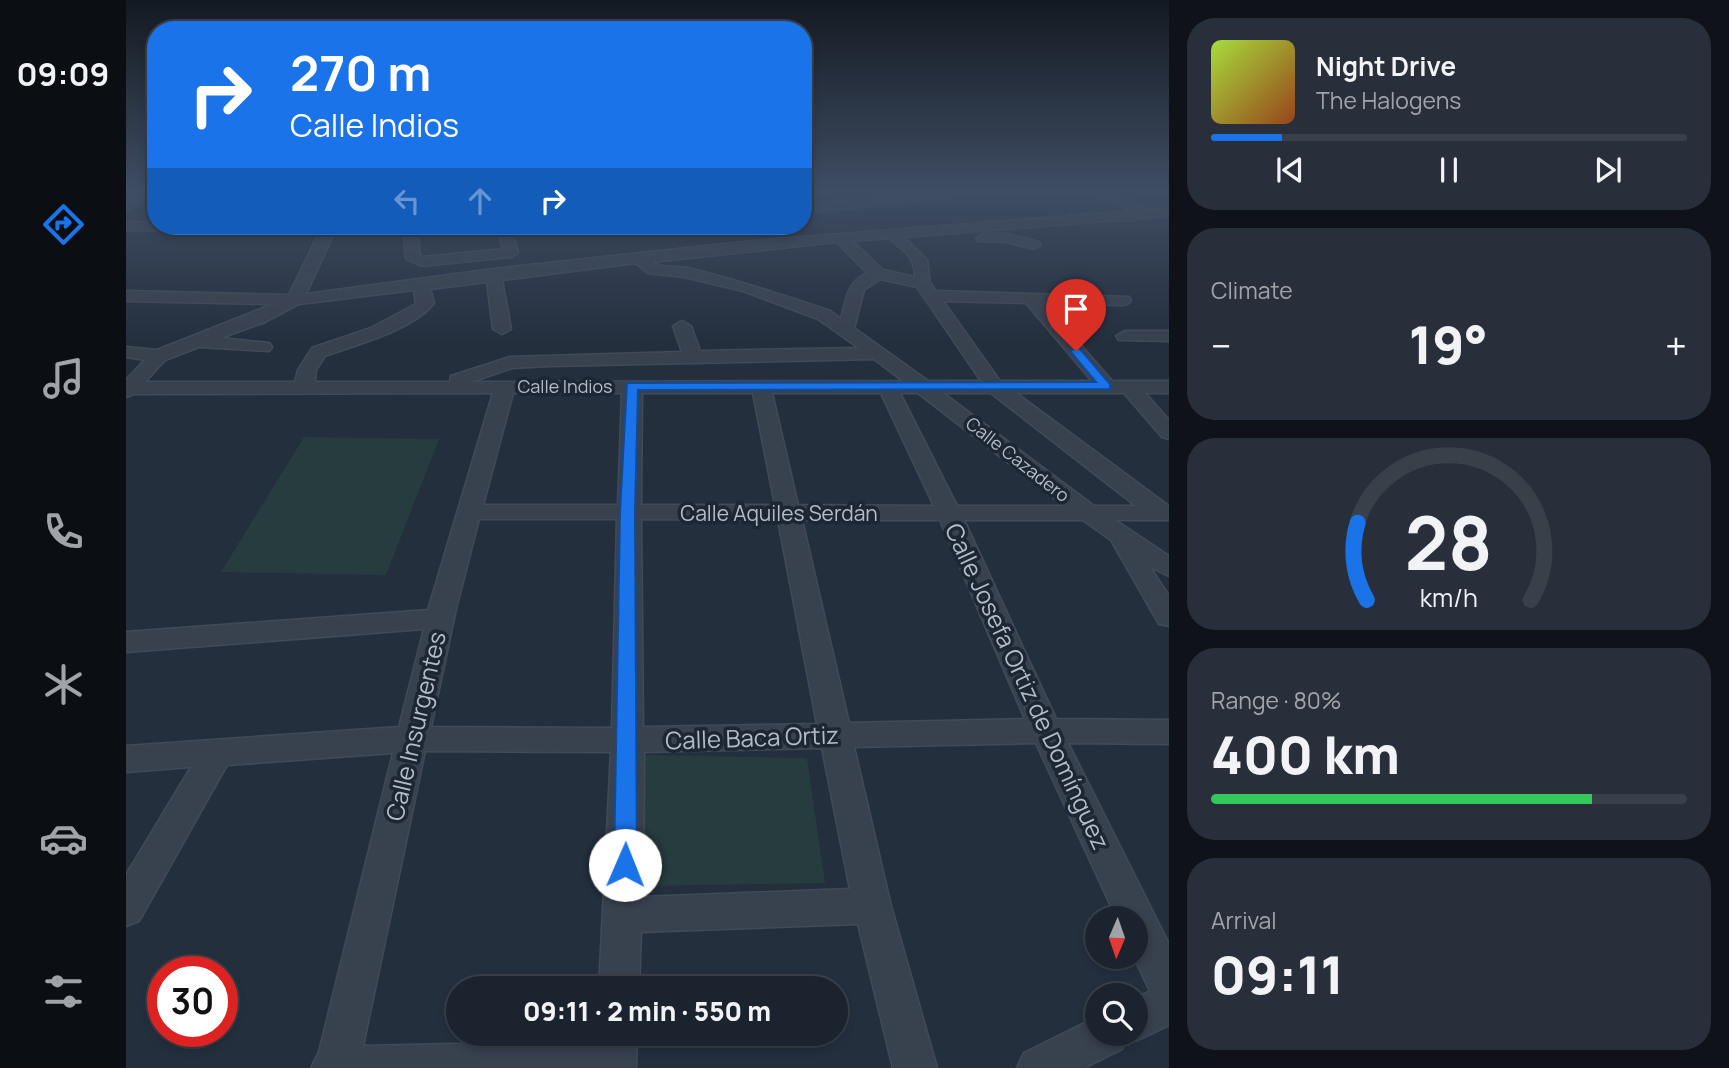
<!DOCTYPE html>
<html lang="en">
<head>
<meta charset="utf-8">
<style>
	:root { --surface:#1b232e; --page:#282f3a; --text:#f1f3f6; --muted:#a0a4aa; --line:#39404a; --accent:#1a73e8 }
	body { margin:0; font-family:Manrope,sans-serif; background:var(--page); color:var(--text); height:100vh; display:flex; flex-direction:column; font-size:26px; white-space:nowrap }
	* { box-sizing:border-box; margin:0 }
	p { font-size:23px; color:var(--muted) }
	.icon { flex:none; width:38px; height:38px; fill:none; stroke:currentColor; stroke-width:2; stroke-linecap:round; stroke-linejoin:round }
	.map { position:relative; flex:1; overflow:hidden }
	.details { display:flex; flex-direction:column; gap:18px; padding:18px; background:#0f1319; width:560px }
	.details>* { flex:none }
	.top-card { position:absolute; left:21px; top:21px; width:665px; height:214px; border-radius:28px; box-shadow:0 4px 10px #0003,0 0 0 2px var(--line); background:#1a73e8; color:#fff; overflow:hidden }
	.needle { width:46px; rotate:182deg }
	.buttons { position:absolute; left:959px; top:906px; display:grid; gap:14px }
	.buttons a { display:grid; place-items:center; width:63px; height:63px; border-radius:50%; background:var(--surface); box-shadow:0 4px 10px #0003,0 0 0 2px var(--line); font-size:35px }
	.speed { position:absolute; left:21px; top:956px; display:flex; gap:14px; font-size:35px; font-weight:700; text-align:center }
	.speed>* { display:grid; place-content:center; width:91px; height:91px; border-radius:50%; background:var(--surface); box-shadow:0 4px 10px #0003,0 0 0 2px var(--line); line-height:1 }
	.speed .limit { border:10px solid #d22; background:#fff; color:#111 }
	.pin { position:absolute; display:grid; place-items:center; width:60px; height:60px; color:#fff; margin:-72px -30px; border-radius:50% 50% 50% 0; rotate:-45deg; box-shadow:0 0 7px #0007 }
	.pin .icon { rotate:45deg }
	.me { position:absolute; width:77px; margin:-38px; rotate:1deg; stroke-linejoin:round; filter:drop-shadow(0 0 5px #0008) }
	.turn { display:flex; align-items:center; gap:24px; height:147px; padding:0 28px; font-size:32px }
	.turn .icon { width:91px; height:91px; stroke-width:2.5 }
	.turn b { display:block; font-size:49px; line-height:60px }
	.lanes { display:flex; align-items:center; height:66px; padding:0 28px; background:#0003; justify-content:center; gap:35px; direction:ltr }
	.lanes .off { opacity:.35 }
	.big { font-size:52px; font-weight:800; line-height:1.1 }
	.details .tile { flex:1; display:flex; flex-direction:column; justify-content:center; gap:10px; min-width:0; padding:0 24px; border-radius:28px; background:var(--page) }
	.details .dial { align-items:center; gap:0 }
	.dial svg { height:182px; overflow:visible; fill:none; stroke:var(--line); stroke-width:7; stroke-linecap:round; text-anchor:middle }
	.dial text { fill:var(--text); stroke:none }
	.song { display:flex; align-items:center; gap:21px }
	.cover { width:84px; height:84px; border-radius:10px; background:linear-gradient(135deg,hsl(80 70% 55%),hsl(20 70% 35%)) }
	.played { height:7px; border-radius:4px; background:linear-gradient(90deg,var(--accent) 15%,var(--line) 15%) }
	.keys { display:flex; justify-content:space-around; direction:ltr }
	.heat { display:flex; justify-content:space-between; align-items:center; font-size:38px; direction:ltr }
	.charge { height:10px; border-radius:5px; background:linear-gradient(90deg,#34c759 80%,var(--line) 0) }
	.trip { position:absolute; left:320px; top:976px; width:402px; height:70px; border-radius:35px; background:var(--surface); box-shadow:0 4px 10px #0003,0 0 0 2px var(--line); font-weight:800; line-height:70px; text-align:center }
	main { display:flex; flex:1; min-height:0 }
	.tabs { display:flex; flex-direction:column; width:126px; justify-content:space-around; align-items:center; background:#0b0e12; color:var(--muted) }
	.tabs .icon { width:49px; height:49px }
	.tabs .on { color:var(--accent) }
	.tabs b { font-size:32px; color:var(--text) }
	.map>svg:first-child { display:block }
</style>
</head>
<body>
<main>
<nav class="tabs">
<b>09:09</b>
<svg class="icon on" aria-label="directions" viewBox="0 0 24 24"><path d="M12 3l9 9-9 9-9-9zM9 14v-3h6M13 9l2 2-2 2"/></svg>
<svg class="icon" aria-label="music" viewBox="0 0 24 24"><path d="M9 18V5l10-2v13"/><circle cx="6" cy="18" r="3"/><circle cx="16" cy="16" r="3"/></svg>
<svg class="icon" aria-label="phone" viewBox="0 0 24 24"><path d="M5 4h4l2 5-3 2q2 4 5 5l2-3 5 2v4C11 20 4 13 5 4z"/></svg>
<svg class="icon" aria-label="climate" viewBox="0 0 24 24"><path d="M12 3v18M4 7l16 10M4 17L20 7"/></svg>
<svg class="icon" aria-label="car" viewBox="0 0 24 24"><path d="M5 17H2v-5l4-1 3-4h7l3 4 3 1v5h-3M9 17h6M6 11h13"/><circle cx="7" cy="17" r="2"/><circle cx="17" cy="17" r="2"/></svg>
<svg class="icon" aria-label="filters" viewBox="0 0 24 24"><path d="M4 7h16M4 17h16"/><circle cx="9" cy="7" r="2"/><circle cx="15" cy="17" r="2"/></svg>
</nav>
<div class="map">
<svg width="1043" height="1068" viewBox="0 0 1043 1068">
	<rect width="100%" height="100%" fill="#242f3e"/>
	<path fill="#263c3f" d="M178 437 313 439 260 575 95 572Z
		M517 755 681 758 699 883 514 886Z"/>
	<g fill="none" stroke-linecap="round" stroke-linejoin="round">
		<defs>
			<path id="minor" d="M13 191H27L0 212V202Z
				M806 191H848L842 195 677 213V205Z
				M961 191H979L1023 210 1043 208V216L778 237 801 260 804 283 810 291 1003 297 1005 300 1003 303 997 305 918 303 986 381H1043V393H1019L1043 420V439L1036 437 998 393H890L1043 506V520H989L1043 556V576L1024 567 1043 596V626L1033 624 985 540 957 520H838L930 719 1043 720V744L942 743 1043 944V1025L1010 1041 1001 1037 996 1049 958 1068H891L898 1053 971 1017V1034H1010V998L1024 991 1008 957 1010 919H991L910 743 728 747 765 906 811 1068H767L732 924 515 932 513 989H473L485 752 299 751 237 1046 468 1041 469 1034H511L510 1068H185L193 1052 267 753 101 765 13 921 0 926V875L65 767 0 772V746L273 727 298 629 0 652V632L302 610 367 393 8 394 0 397V380L19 360 0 357V347L31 350 147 304 0 301V291L163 295 193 233 0 230V222L30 223V226H270L263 230 208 233 180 294 367 269 626 241 1007 211ZM762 238C777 249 789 257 789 277L757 270 726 241ZM711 242 741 273C721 282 720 300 715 319L704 311C657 295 611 280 562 268 550 266 536 269 526 262ZM510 263 522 273 558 277 617 291 692 319 733 348 574 351 565 326 556 321 547 326 556 352 384 357 325 376 324 382H189L190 370 199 356C229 345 290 329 308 303L304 289 361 282 367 329 376 334 385 329 376 280ZM754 279 791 287 855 381H802L728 328 738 290ZM288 290 290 304 245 328 186 348 172 370 169 382H19L39 360 73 347 143 351 146 347 143 343 95 338 139 322 173 304ZM817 301 900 303 966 381H874ZM748 359 777 381 345 382 386 368 424 366ZM387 393H496L492 505H357ZM516 393H627L649 505H515ZM646 393H755L808 506 672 505ZM774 393H792L938 506H831ZM817 393H865L1010 506H968ZM353 519H491L486 728 305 727 330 609ZM515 519 652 520 691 724 517 727ZM676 520H814L899 719 723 723ZM696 748 724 889 517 897 518 752Z
				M277 226H291L294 256 297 257 377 249 371 226H385L392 253 385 257 296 266 280 259Z
				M857 234H881L913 242 915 245 908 249 881 242 852 241 850 238Z
				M999 331H1043V341L993 340 990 336Z"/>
		</defs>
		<use href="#minor" stroke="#414a57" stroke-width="3"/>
		<use href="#minor" fill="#38414e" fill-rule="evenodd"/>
	</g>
	<linearGradient id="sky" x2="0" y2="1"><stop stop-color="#141a22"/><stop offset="0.56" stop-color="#3f4d63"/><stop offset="1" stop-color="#3f4d63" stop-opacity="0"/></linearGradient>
	<rect width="1043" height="341" fill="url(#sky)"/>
	<path fill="#1a73e8" stroke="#114b97" stroke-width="2" d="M950 348 954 349 984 384V389L512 390 509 512 511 865 508 872 499 875 491 872 488 865 494 512 501 383 970 382 944 351Z"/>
	<g text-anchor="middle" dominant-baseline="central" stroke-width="7" stroke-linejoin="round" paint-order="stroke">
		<g font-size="18" fill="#b4bcc9" stroke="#1d2633">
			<text x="439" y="386">Calle Indios</text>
			<text transform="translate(892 459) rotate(38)">Calle Cazadero</text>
		</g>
		<g font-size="21" fill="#b4bcc9" stroke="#1d2633">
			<text x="653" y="513">Calle Aquiles Serdán</text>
		</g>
		<g font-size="24" fill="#b4bcc9" stroke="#1d2633">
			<text transform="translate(902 686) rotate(65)">Calle Josefa Ortiz de Domínguez</text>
			<text transform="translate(289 726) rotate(-77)">Calle Insurgentes</text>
			<text transform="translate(626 737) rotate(-2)">Calle Baca Ortiz</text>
		</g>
	</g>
</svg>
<div class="buttons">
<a><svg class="needle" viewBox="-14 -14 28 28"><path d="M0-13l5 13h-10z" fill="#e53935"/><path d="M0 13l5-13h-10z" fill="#a0a4aa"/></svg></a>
<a><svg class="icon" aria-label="search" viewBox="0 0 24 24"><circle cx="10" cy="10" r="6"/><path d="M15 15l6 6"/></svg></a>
</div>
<div class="speed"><div class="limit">30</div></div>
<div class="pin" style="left:950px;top:351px;background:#d93025"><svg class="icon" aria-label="arrive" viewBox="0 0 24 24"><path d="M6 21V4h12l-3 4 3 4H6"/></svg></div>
<svg class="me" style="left:499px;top:865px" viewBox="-20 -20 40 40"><circle r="19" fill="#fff"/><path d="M0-13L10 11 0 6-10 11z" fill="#1a73e8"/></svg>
<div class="trip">09:11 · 2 min · 550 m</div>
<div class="top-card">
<div class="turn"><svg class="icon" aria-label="right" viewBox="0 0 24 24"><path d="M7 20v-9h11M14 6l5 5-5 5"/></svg><div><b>270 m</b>Calle Indios</div></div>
<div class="lanes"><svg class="icon off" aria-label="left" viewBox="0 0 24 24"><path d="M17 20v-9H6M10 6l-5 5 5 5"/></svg><svg class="icon off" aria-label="ahead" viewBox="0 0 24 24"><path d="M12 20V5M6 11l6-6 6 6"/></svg><svg class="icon" aria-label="right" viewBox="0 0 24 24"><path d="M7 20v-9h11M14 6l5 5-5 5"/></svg></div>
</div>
</div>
<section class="details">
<div class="tile">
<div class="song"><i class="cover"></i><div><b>Night Drive</b><p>The Halogens</p></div></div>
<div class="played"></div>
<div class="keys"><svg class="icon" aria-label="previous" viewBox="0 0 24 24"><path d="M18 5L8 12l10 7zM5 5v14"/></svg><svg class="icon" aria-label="pause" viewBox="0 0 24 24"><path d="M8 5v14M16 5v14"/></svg><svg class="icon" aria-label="next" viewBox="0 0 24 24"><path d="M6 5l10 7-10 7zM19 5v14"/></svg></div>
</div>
<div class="tile"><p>Climate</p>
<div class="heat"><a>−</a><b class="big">19°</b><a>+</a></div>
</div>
<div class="tile dial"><svg viewBox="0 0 100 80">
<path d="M14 69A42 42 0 1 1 86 69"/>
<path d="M14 69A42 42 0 0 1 10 35" stroke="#1a73e8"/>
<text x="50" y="56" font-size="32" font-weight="700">28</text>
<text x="50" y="72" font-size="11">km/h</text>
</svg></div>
<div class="tile"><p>Range · 80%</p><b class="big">400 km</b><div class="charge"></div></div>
<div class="tile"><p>Arrival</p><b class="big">09:11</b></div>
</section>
</main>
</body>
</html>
